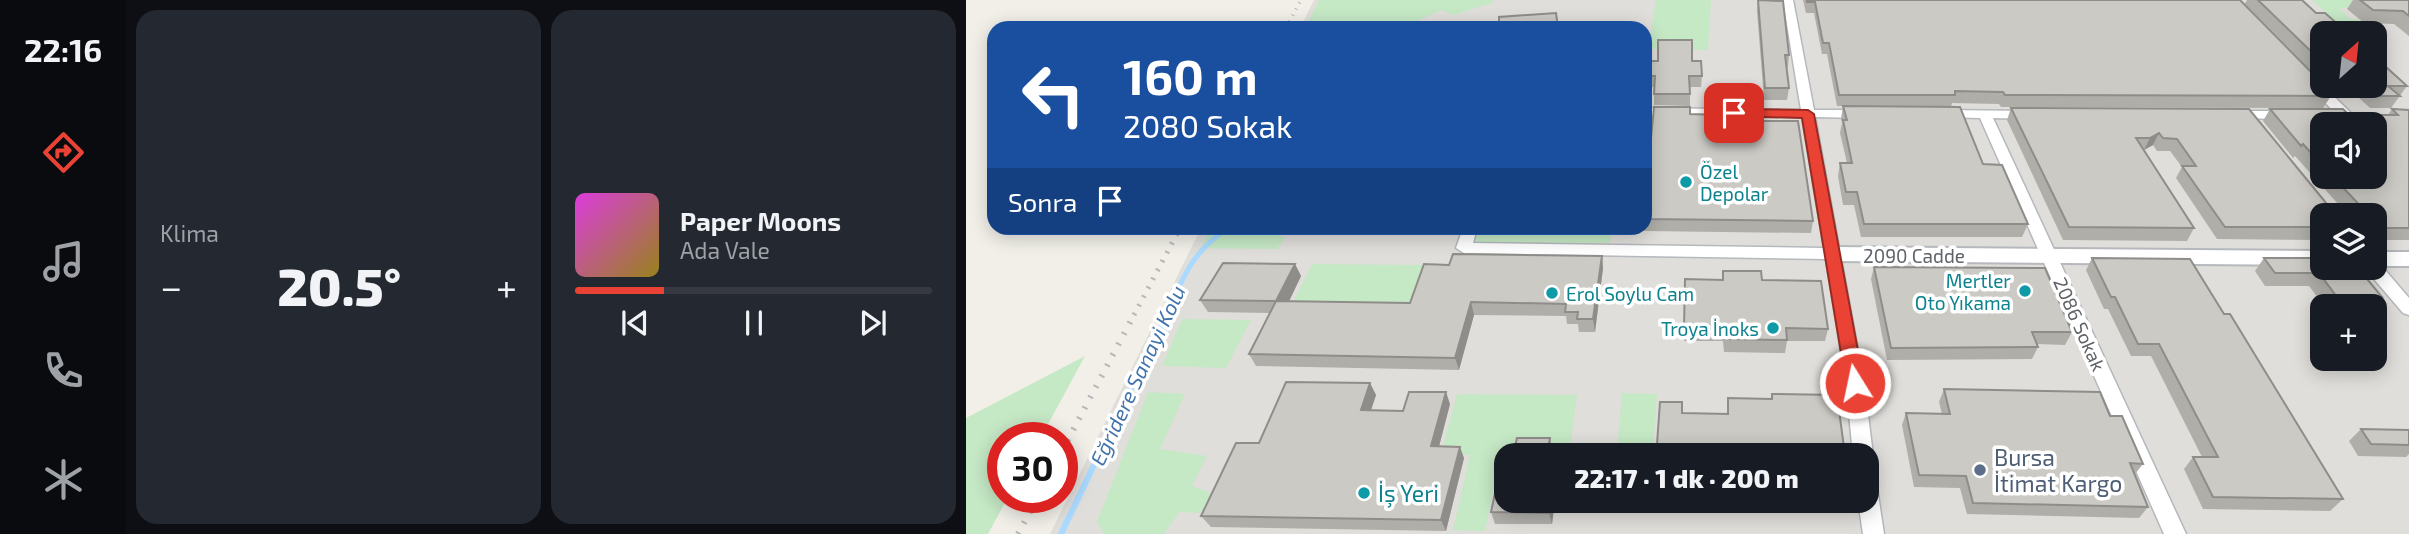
<!DOCTYPE html>
<html lang="tr">
<head>
<meta charset="utf-8">
<style>
	:root { --surface:#171b24; --page:#242831; --text:#f1f3f6; --muted:#9ea1a6; --line:#363941; --accent:#ea4335 }
	body { margin:0; font-family:"Exo 2",sans-serif; background:var(--page); color:var(--text); height:100vh; display:flex; flex-direction:column; font-size:26px; white-space:nowrap }
	* { box-sizing:border-box; margin:0 }
	p { font-size:23px; color:var(--muted) }
	.icon { flex:none; width:38px; height:38px; fill:none; stroke:currentColor; stroke-width:2; stroke-linecap:round; stroke-linejoin:round }
	.map { position:relative; flex:1; overflow:hidden }
	.panel { display:flex; flex-direction:column; gap:10px; padding:10px; background:#0d0f14; width:840px }
	.panel>* { flex:none }
	.guide { position:absolute; left:21px; top:21px; width:665px; height:214px; border-radius:21px; box-shadow:0 4px 18px #0003; background:#1a4fa0; color:#fff; overflow:hidden }
	.needle { width:46px; rotate:27deg }
	.fabs { position:absolute; left:1344px; top:21px; display:grid; gap:14px }
	.fabs a { display:grid; place-items:center; width:77px; height:77px; border-radius:14px; background:var(--surface); box-shadow:0 4px 18px #0003; font-size:35px }
	.speed { position:absolute; left:21px; top:422px; display:flex; gap:14px; font-size:35px; font-weight:700; text-align:center }
	.speed>* { display:grid; place-content:center; width:91px; height:91px; border-radius:50%; background:var(--surface); box-shadow:0 4px 18px #0003; line-height:1 }
	.speed .limit { border:10px solid #d22; background:#fff; color:#111 }
	.pin { position:absolute; display:grid; place-items:center; width:60px; height:60px; color:#fff; margin:-30px; border-radius:14px; box-shadow:0 4px 10px #0006 }
	.me { position:absolute; width:77px; margin:-38px; rotate:350deg; stroke-linejoin:round; filter:drop-shadow(0 0 5px #0008) }
	.turn { display:flex; align-items:center; gap:24px; height:147px; padding:0 21px; font-size:32px }
	.turn .icon { width:91px; height:91px; stroke-width:2.5 }
	.turn b { display:block; font-size:49px; line-height:60px }
	.then { display:flex; align-items:center; height:66px; padding:0 21px; background:#0003; gap:14px; font-size:26px }
	.big { font-size:52px; font-weight:800; line-height:1.1 }
	.panel .widget { flex:1; display:flex; flex-direction:column; justify-content:center; gap:10px; min-width:0; padding:0 24px; border-radius:21px; background:var(--page) }
	.song { display:flex; align-items:center; gap:21px }
	.cover { width:84px; height:84px; border-radius:10px; background:linear-gradient(135deg,hsl(300 70% 55%),hsl(50 70% 35%)) }
	.played { height:7px; border-radius:4px; background:linear-gradient(90deg,var(--accent) 25%,var(--line) 25%) }
	.keys { display:flex; justify-content:space-around; direction:ltr }
	.heat { display:flex; justify-content:space-between; align-items:center; font-size:38px; direction:ltr }
	.panel .tiles { flex:1; display:grid; gap:10px; grid-template-columns:repeat(2,1fr) }
	.trip { position:absolute; left:528px; top:443px; width:385px; height:70px; border-radius:21px; background:var(--surface); box-shadow:0 4px 18px #0003; font-weight:800; line-height:70px; text-align:center }
	main { display:flex; flex:1; min-height:0 }
	.tab-bar { display:flex; flex-direction:column; width:126px; justify-content:space-around; align-items:center; background:#090b0e; color:var(--muted) }
	.tab-bar .icon { width:49px; height:49px }
	.tab-bar .current { color:var(--accent) }
	.tab-bar b { font-size:32px; color:var(--text) }
	.map>svg:first-child { display:block }
</style>
</head>
<body>
<main>
<nav class="tab-bar">
<b>22:16</b>
<svg class="icon current" aria-label="directions" viewBox="0 0 24 24"><path d="M12 3l9 9-9 9-9-9zM9 14v-3h6M13 9l2 2-2 2"/></svg>
<svg class="icon" aria-label="music" viewBox="0 0 24 24"><path d="M9 18V5l10-2v13"/><circle cx="6" cy="18" r="3"/><circle cx="16" cy="16" r="3"/></svg>
<svg class="icon" aria-label="phone" viewBox="0 0 24 24"><path d="M5 4h4l2 5-3 2q2 4 5 5l2-3 5 2v4C11 20 4 13 5 4z"/></svg>
<svg class="icon" aria-label="climate" viewBox="0 0 24 24"><path d="M12 3v18M4 7l16 10M4 17L20 7"/></svg>
</nav>
<section class="panel">
<div class="tiles">
<div class="widget"><p>Klima</p>
<div class="heat"><a>−</a><b class="big">20.5°</b><a>+</a></div>
</div>
<div class="widget">
<div class="song"><i class="cover"></i><div><b>Paper Moons</b><p>Ada Vale</p></div></div>
<div class="played"></div>
<div class="keys"><svg class="icon" aria-label="previous" viewBox="0 0 24 24"><path d="M18 5L8 12l10 7zM5 5v14"/></svg><svg class="icon" aria-label="pause" viewBox="0 0 24 24"><path d="M8 5v14M16 5v14"/></svg><svg class="icon" aria-label="next" viewBox="0 0 24 24"><path d="M6 5l10 7-10 7zM19 5v14"/></svg></div>
</div>
</div>
</section>
<div class="map">
<svg width="1443" height="534" viewBox="0 0 1443 534">
	<rect width="100%" height="100%" fill="#f1efe8"/>
	<path fill="#e0deda" fill-rule="evenodd" d="M348 0H1443V534H84L235 228H679V28H334ZM1356 33H1409V86H1356ZM1356 124H1409V177H1356ZM1356 215H1409V268H1356ZM1356 306H1409V359H1356ZM541 455H901V500H541Z"/>
	<path fill="#c5e8c5" d="M353 0H528L526 3 487 15 476 10 434 28H339Z
		M690 0H745L742 50 682 49Z
		M1346 0H1408L1435 9 1373 8 1384 19H1391L1398 26 1374 25Z
		M245 228H296L319 238 311 249 235 248Z
		M509 228H646L644 243H505Z
		M346 264 462 265 446 312 323 310Z
		M216 319 285 320 260 368 196 366Z
		M119 356 75 437 37 438V497H42L22 534H0V418Z
		M182 392 219 394 194 449 241 456 226 486 245 493 235 513 213 512 198 534H138L131 522Z
		M656 393 691 394 687 451 651 450Z
		M491 394 611 395 603 455H541V477H530L519 531 487 530 504 455 475 454Z"/>
	<g fill="none" stroke-linecap="round" stroke-linejoin="round">
		<path stroke="#aadaff" stroke-width="5" d="M200 315C218 276 225 253 262 228"/>
		<path stroke="#aadaff" stroke-width="6" d="M95 534 201 313"/>
		<defs>
			<path id="minor" d="M817 0H827L848 110H895L901 114 895 118 849 117 898 383 907 455 901 462V455H887L880 383 860 259 498 253 490 248 497 228H511L507 243 858 248 836 117 679 116V108L835 110Z
				M1348 80 1352 81 1384 112V118H1374L1344 87V81Z
				M976 110 1063 111 1069 115 1063 119 1027 118 1220 534H1198L1014 118 971 117 970 114Z
				M1267 111H1322L1328 115 1322 119 1262 118 1261 115Z
				M1409 263 1414 264 1443 298V315L1437 313 1402 272 1400 268H1409Z
				M901 479 908 482 911 488 918 534H897L892 500H901Z"/>
			<path id="tertiary" d="M866 247 1356 251V265L866 261 859 259 857 254 859 249Z
				M1409 252H1443V266H1409Z"/>
		</defs>
		<use href="#minor" stroke="#b5b8bc" stroke-width="3"/>
		<use href="#tertiary" stroke="#b5b8bc" stroke-width="4"/>
		<use href="#minor" fill="#fff" fill-rule="evenodd"/>
		<use href="#tertiary" fill="#fff" fill-rule="evenodd"/>
		<path stroke="#b6b7b8" stroke-width="3.5" stroke-dasharray="1 6" stroke-linecap="butt" d="M320 28 335 0"/>
		<path stroke="#b6b7b8" stroke-width="5" stroke-dasharray="2 8" stroke-linecap="butt" d="M168 315 214 228"/>
		<path stroke="#b6b7b8" stroke-width="6" stroke-dasharray="2 10" stroke-linecap="butt" d="M96 451 169 313
			M52 534 72 497"/>
	</g>
	<path fill="#afaea9" fill-rule="evenodd" d="M792 0 823 55 822 67H820L823 88 821 100H798L791 11Z
		M837 0H1274L1356 83V86H1358L1356 88 1365 96 1357 108 1035 107 1033 104 986 103 985 107 1017 164 1062 224 1056 237H895L888 205H877L872 176 874 163H881L874 133 876 123 875 119 877 106H871L861 54H856L848 13H840Z
		M1281 0H1336L1356 33V82L1279 4Z
		M1387 0H1443V36L1428 24 1398 23 1381 9Z
		M726 61 736 76 735 87H724V106L688 105V87H681L680 76Z
		M1360 86H1441L1425 108H1404L1392 97H1372Z
		M1045 108 1283 109 1356 215V240L1251 239 1210 178 1216 167 1204 151H1191L1187 145 1178 150 1228 228 1221 241 1097 240 1041 120Z
		M1304 109 1383 115H1422L1426 109 1443 110V240H1409V215H1382L1329 156 1327 158 1297 121ZM1356 124 1409 177H1356Z
		M724 114 756 121 847 221 845 233 678 231 679 202Z
		M384 228H464L461 234H387Z
		M636 256 637 268 629 332H613L612 324H601L600 316 508 315 493 370 290 366 283 354 304 313 242 312 234 300 329 264 335 276 323 301 444 303 483 265Z
		M1126 258 1258 314 1377 499 1364 511 1237 509 1218 469 1227 457H1236L1185 356H1165L1142 309H1138L1120 270Z
		M1298 258H1356L1416 297 1408 306H1358L1343 286H1299L1289 271Z
		M908 267 1106 332 1099 345 1071 344 1072 347 1066 359 921 360 905 279Z
		M757 271 796 280 862 329 859 341H821L819 353 758 352 757 341H718L719 279 756 280Z
		M404 383 410 395 405 410 437 411 484 404 473 446 498 458 480 531 245 527 235 516 293 443Z
		M978 389 1177 464 1169 474 1182 507 1173 518 1001 514 994 488 948 487 936 425 940 413 976 414 973 402Z
		M1395 429 1443 430V454L1440 457 1392 456 1383 441Z
		M541 500H589L586 524H529L525 512Z
		M647 500H764L763 504 647 503Z
		M838 500H882L881 503 838 502Z"/>
	<path fill="#8f8d8a" d="M1193 133 1187 145 1178 150 1184 138Z
		M636 256 637 268 629 332 627 319Z
		M329 264 335 276 317 314 310 301Z
		M505 302 508 315 493 370 489 358Z
		M404 383 410 395 401 422 395 410Z
		M480 392 484 404 470 458 465 446Z
		M584 438 586 450V455H581Z
		M494 447 498 458 480 531 475 520Z
		M585 500H589L586 524 583 513Z"/>
	<path fill="#cccac5" stroke="#8f8d8a" stroke-width="2" d="M792 0 817 1 823 55H819L823 88H799Z
		M841 0H1274L1356 83V85H1354L1365 96 1039 95 1037 92 989 91V95H873L863 43H857L849 2H841Z
		M1292 0H1336L1350 13H1359L1382 33H1356V62Z
		M1394 0H1443V16L1437 11 1407 10Z
		M590 13 592 28H501L511 24 533 23V17Z
		M692 40H726V61H735L736 76H723L724 94H688L689 76H680L681 61H692Z
		M1409 57 1441 86H1422L1434 96H1412L1401 86H1409Z
		M877 106 994 107 1017 164 1036 165 1062 224H898L891 192H880L874 163H886L877 120H881Z
		M688 107H724V114L756 115V121H832L847 221 679 219V202Z
		M1045 108 1283 109 1370 215H1356V227H1259L1216 166H1230L1211 139 1197 138 1193 133 1184 138H1170L1228 228 1103 227Z
		M1304 109H1377L1383 115H1432L1426 109 1443 110V228H1415L1409 222V215H1403L1367 177H1409V124H1356V165L1337 144 1335 146Z
		M487 254 636 256 627 319H611L612 312H599L600 304 505 302 489 358 283 354 310 301 444 303 458 264 483 265Z
		M1126 258 1224 259 1258 314H1264L1377 499 1247 497 1227 457H1252L1193 344H1172L1149 297H1145Z
		M1298 258H1356V268H1392L1416 297H1371L1353 273H1309Z
		M257 263 329 264 310 301 234 300Z
		M908 267 1079 268 1106 332H1066L1072 347 925 348Z
		M757 271H795L796 280 855 281 862 329 820 328 821 340 758 339V329L718 328 719 279 757 280Z
		M320 382 404 383 395 410 437 411 443 392H480L465 446 494 447 475 520 235 516 270 443H293Z
		M978 389 1134 392 1144 416H1156L1177 464 1164 463 1182 507 1007 503 1000 476 953 475 940 413 984 414Z
		M806 394 871 395 879 455H649L650 444H691L694 402H716V413L762 414V398L806 399Z
		M1395 429 1443 430V445L1405 444Z
		M551 438H584L581 455H547Z
		M534 470H541V500H585L583 513 525 512Z"/>
	<path fill="#ea4335" stroke="#982c22" stroke-width="2" d="M768 109 842 110 848 114 898 383 895 388 889 391 882 388 880 383 836 118 764 116V110Z"/>
	<g fill="#0f9aa8" stroke="#fff" stroke-width="2.5">
		<circle cx="720" cy="182" r="7"/>
		<circle cx="1059" cy="291" r="7"/>
		<circle cx="586" cy="293" r="7"/>
		<circle cx="807" cy="328" r="7"/>
		<circle cx="398" cy="493" r="7"/>
	</g>
	<circle fill="#5c6f8a" stroke="#fff" stroke-width="2.5" cx="1014" cy="470" r="7"/>
	<g text-anchor="middle" dominant-baseline="central" stroke-width="7" stroke-linejoin="round" paint-order="stroke">
		<g font-size="19" fill="#0d838f" stroke="#fff" text-anchor="start">
			<text x="734" y="171">Özel<tspan x="734" dy="22">Depolar</tspan></text>
			<text x="1045" y="280" text-anchor="end">Mertler<tspan x="1045" dy="22">Oto Yıkama</tspan></text>
			<text x="600" y="293">Erol Soylu Cam</text>
			<text x="793" y="328" text-anchor="end">Troya İnoks</text>
		</g>
		<g font-size="19" fill="#5f6368" stroke="#fff">
			<text x="948" y="255">2090 Cadde</text>
			<text transform="translate(1114 324) rotate(66)">2086 Sokak</text>
		</g>
		<g font-size="21" font-style="italic" fill="#4174aa" stroke="#fff">
			<text transform="translate(171 375) rotate(-65)">Eğridere Sanayi Kolu</text>
		</g>
		<g font-size="23" fill="#4e5e75" stroke="#fff" text-anchor="start">
			<text x="1028" y="457">Bursa<tspan x="1028" dy="26">İtimat Kargo</tspan></text>
		</g>
		<g font-size="23" fill="#0d838f" stroke="#fff" text-anchor="start">
			<text x="412" y="493">İş Yeri</text>
		</g>
	</g>
</svg>
<div class="fabs">
<a><svg class="needle" viewBox="-14 -14 28 28"><path d="M0-13l5 13h-10z" fill="#e53935"/><path d="M0 13l5-13h-10z" fill="#9ea1a6"/></svg></a>
<a><svg class="icon" aria-label="sound" viewBox="0 0 24 24"><path d="M4 9h4l5-4v14l-5-4H4zM17 9q2 3 0 6"/></svg></a>
<a><svg class="icon" aria-label="layers" viewBox="0 0 24 24"><path d="M12 4l9 5-9 5-9-5zM3 14l9 5 9-5"/></svg></a>
<a>+</a>
</div>
<div class="speed"><div class="limit">30</div></div>
<div class="pin" style="left:768px;top:113px;background:#d93025"><svg class="icon" aria-label="arrive" viewBox="0 0 24 24"><path d="M6 21V4h12l-3 4 3 4H6"/></svg></div>
<svg class="me" style="left:889px;top:383px" viewBox="-20 -20 40 40"><circle r="17" fill="#ea4335" stroke="#fff" stroke-width="3"/><path d="M0-11L8 9 0 5-8 9z" fill="#fff"/></svg>
<div class="trip">22:17 · 1 dk · 200 m</div>
<div class="guide">
<div class="turn"><svg class="icon" aria-label="left" viewBox="0 0 24 24"><path d="M17 20v-9H6M10 6l-5 5 5 5"/></svg><div><b>160 m</b>2080 Sokak</div></div>
<div class="then">Sonra<svg class="icon" aria-label="arrive" viewBox="0 0 24 24"><path d="M6 21V4h12l-3 4 3 4H6"/></svg></div>
</div>
</div>
</main>
</body>
</html>
